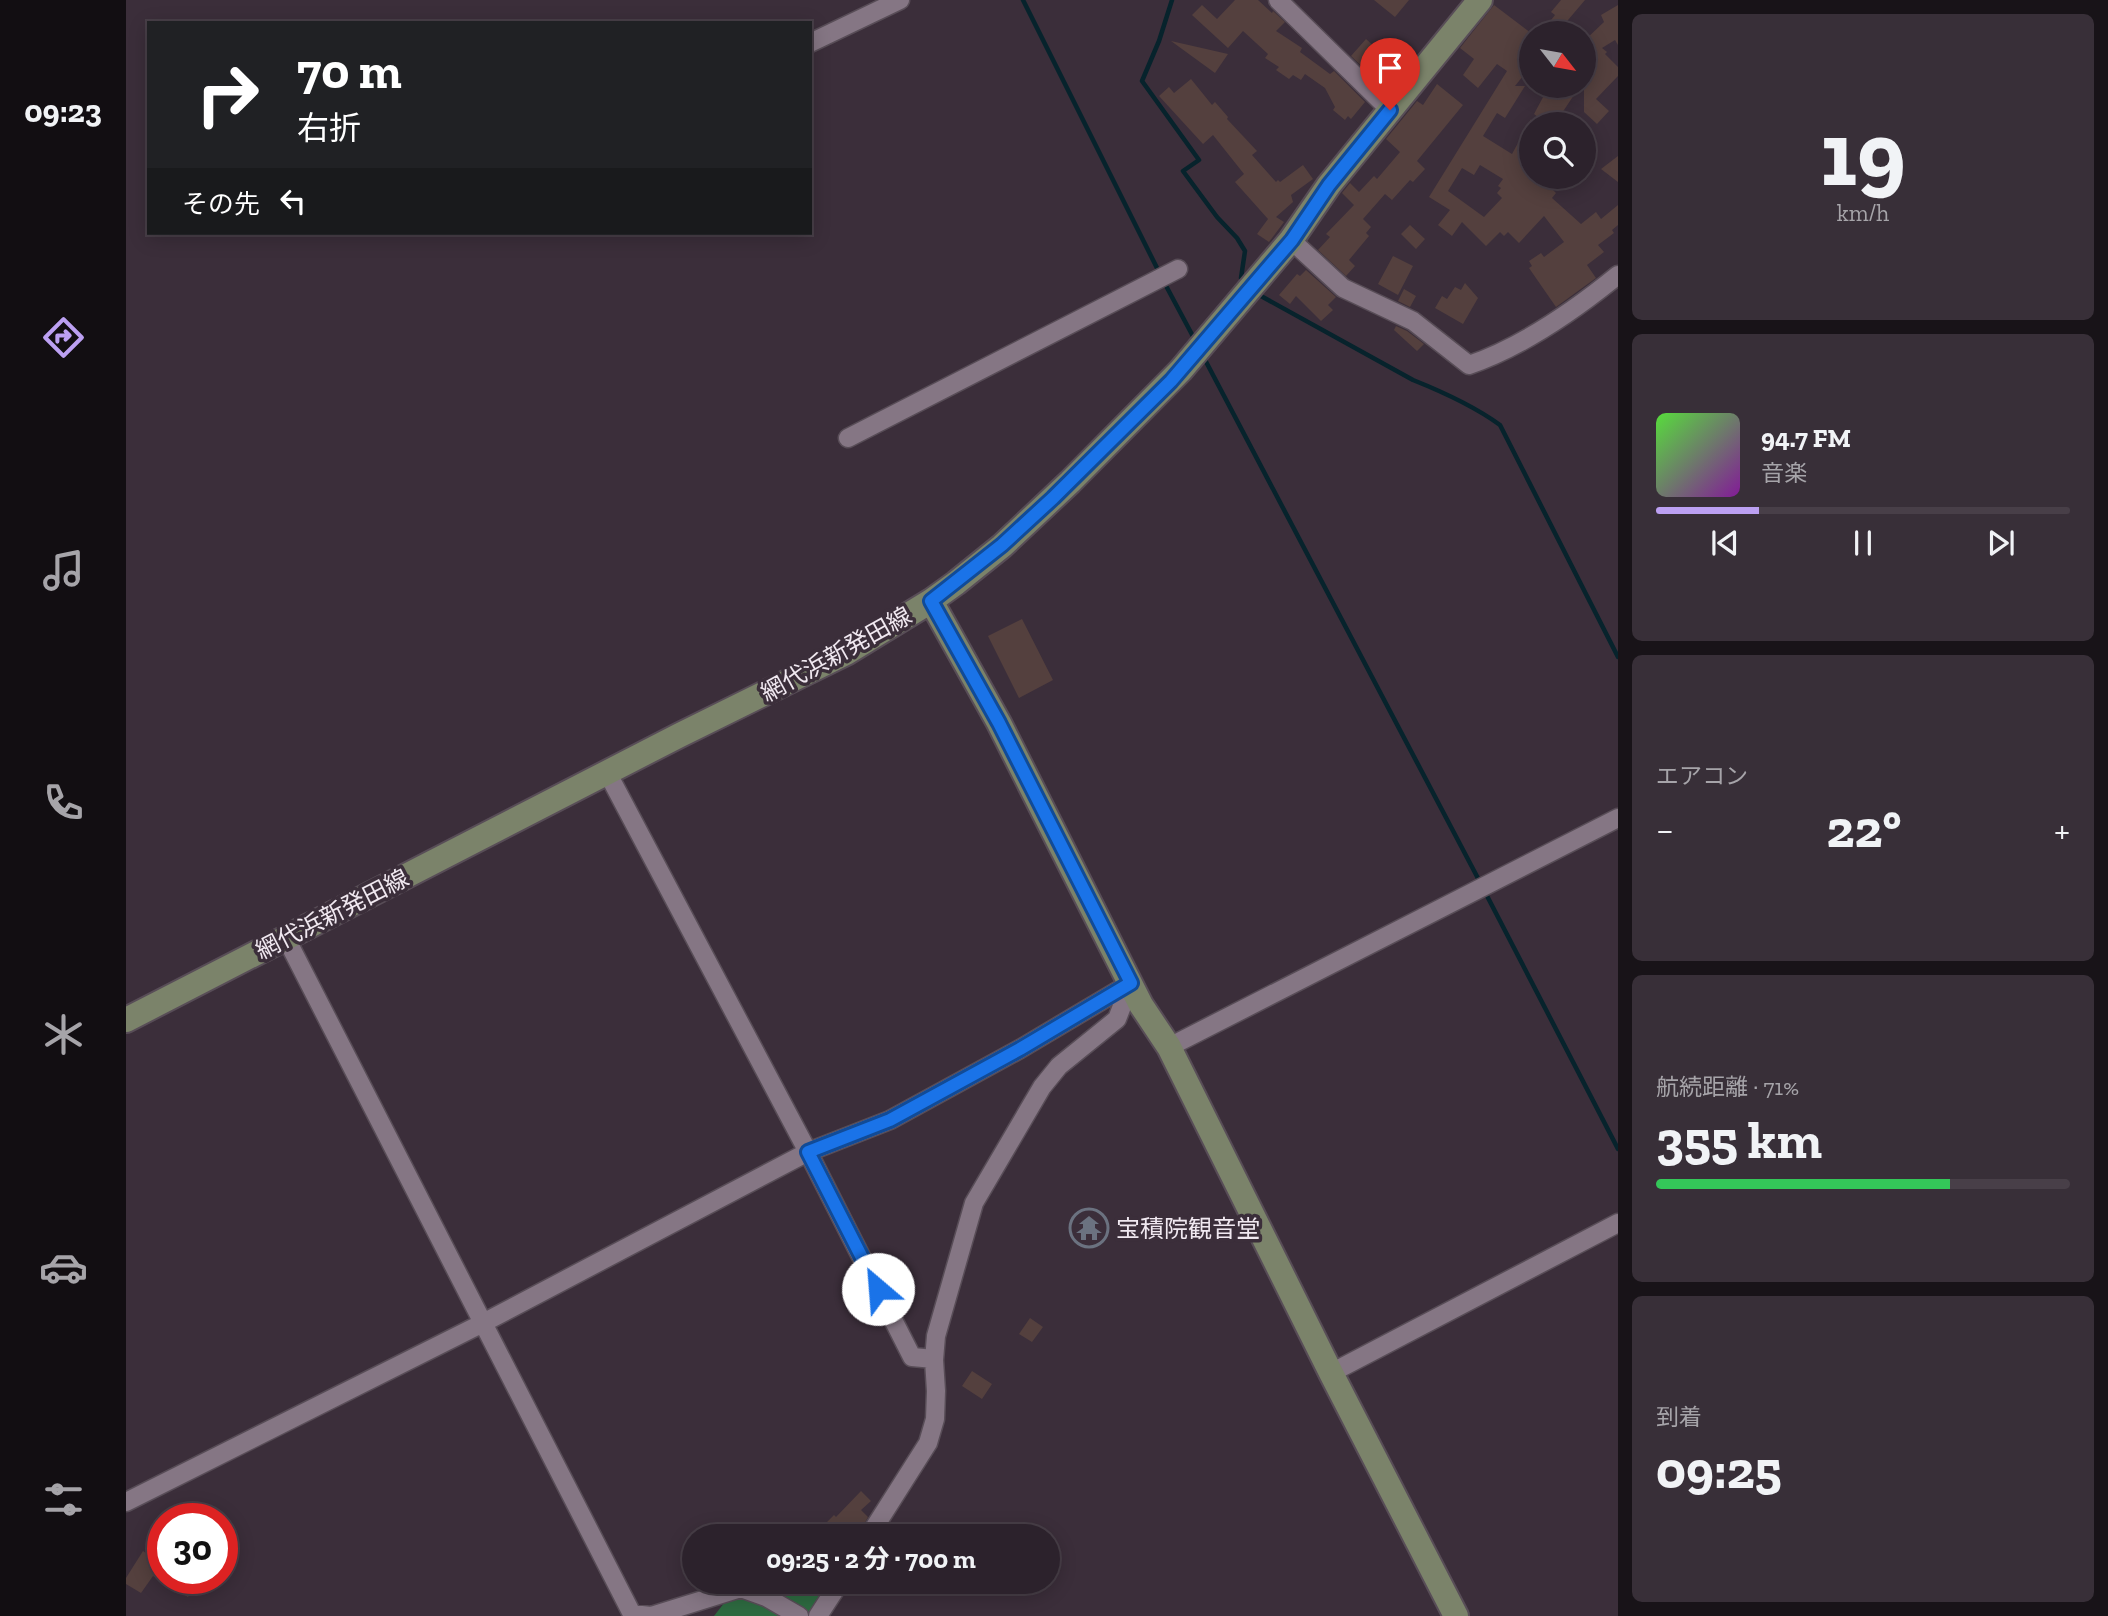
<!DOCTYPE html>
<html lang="ja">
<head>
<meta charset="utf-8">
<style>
	:root { --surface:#2c222c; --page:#382f38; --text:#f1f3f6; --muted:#a6a4a9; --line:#483f48; --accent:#bca0f2 }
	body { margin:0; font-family:"Zilla Slab","Noto Sans JP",serif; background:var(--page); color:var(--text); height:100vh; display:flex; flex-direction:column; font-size:26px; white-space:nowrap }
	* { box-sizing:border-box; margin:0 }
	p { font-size:23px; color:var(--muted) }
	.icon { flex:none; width:38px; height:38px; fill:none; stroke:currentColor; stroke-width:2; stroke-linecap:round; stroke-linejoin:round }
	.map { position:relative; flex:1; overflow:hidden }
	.details { display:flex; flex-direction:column; gap:14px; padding:14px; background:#181318; width:490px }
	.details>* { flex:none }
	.top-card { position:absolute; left:21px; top:21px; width:665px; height:214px; border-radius:0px; box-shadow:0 4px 18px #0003,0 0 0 2px var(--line); background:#202124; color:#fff; overflow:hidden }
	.needle { width:46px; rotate:121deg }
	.tools { position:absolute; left:1393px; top:21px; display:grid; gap:14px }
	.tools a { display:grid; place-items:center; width:77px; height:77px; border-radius:50%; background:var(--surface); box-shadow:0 4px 18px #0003,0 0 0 2px var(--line); font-size:35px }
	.speed { position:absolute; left:21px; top:1503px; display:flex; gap:14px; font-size:35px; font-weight:700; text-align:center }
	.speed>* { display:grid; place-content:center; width:91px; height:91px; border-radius:50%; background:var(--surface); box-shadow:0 4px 18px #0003,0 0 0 2px var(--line); line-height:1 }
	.speed .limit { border:10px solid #d22; background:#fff; color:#111 }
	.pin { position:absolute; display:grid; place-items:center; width:60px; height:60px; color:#fff; margin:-72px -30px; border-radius:50% 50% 50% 0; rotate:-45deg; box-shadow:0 0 7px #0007 }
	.pin .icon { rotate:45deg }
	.me { position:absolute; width:77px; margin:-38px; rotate:333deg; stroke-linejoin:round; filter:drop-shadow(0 0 5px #0008) }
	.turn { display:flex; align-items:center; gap:24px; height:147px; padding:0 35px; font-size:32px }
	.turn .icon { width:91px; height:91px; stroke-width:2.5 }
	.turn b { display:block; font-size:49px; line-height:60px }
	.then { display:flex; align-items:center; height:66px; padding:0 35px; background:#0003; gap:14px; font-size:26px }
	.big { font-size:52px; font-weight:700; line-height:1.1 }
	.details .card { flex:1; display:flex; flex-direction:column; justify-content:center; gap:10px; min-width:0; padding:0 24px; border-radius:10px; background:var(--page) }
	.details .dial { align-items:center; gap:0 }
	.dial b { font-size:91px; line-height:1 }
	.song { display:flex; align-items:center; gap:21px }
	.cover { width:84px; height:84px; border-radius:10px; background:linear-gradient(135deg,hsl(110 70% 55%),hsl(290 70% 35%)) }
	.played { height:7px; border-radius:4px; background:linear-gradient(90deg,var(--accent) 25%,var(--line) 25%) }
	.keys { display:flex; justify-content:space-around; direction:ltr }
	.heat { display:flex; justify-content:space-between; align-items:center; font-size:38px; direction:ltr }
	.charge { height:10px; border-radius:5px; background:linear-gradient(90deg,#34c759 71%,var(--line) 0) }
	.trip { position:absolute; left:556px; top:1524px; width:378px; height:70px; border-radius:35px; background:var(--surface); box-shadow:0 4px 18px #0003,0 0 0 2px var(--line); font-weight:700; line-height:70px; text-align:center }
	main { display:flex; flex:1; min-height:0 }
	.tab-bar { display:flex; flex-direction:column; width:126px; justify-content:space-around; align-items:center; background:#120e12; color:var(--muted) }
	.tab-bar .icon { width:49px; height:49px }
	.tab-bar .selected { color:var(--accent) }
	.tab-bar b { font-size:32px; color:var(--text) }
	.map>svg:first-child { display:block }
</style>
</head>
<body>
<main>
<nav class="tab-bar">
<b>09:23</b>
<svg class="icon selected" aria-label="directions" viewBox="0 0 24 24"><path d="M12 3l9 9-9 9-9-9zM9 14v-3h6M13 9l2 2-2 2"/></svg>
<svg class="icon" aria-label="music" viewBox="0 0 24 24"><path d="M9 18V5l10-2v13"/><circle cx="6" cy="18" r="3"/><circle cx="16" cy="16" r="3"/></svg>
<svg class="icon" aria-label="phone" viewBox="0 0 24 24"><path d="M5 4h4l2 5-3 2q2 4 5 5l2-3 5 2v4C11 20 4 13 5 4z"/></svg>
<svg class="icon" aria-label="climate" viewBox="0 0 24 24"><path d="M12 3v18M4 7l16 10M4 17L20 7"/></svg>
<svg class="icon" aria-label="car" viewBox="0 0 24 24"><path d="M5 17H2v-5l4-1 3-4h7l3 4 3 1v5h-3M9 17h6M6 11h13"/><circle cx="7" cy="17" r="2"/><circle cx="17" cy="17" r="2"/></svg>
<svg class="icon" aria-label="filters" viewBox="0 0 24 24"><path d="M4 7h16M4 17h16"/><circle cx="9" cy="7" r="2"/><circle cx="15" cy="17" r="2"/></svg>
</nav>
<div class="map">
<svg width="1492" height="1616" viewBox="0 0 1492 1616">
	<rect width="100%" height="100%" fill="#3b2e3a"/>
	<path fill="#2d6a40" d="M623 1582H698L697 1616H588L602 1598Z"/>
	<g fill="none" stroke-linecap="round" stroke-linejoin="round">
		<path stroke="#07232c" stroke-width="4.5" d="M897 0 1034 274
			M1046 0 1033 41 1016 81 1073 160 1057 171 1091 217 1111 238 1119 251 1115 278
			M1038 282 1070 342
			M1135 296 1287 380C1317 392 1348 406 1374 425L1492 657
			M1077 356 1355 884
			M1359 892 1492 1149"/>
	</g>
	<path fill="#54403e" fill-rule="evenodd" d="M1109 0H1132L1146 13 1147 11 1159 22 1150 31 1176 48 1174 52 1204 74 1208 71 1239 102 1225 119 1222 116 1219 120 1207 110 1209 107 1199 88 1179 74 1175 80 1167 75 1163 79 1150 70 1153 67 1139 58 1142 54 1117 31 1102 48 1066 15 1076 5 1091 19Z
		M1248 0H1283L1269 17Z
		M1435 0H1459L1431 33H1415L1429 15 1425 12Z
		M1368 5 1405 33V66L1389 86H1399L1379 118 1371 113 1357 136 1386 154 1405 119V177H1437L1427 190 1430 193 1426 198 1455 224 1470 212 1475 219 1492 205V225L1486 230 1488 233 1472 245 1478 252 1461 265 1470 278 1430 307 1403 268 1406 266 1403 261 1415 253 1418 257 1438 242 1418 216 1393 243 1382 232 1378 236 1374 232 1360 246 1336 222 1326 236 1312 225 1324 210 1303 197 1381 71 1371 64 1352 88 1337 75 1348 59 1334 48ZM1354 165 1377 179 1372 186 1375 188 1371 193 1376 198 1358 217 1322 191 1336 168 1348 175Z
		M1492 5V45L1489 40 1476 48 1481 52 1479 54 1492 67V76L1470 99 1483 111 1471 124 1458 112V41L1478 22 1475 15Z
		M1240 39 1263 60 1270 51 1283 62 1260 90 1225 56Z
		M1045 41 1102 54 1089 73Z
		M1065 79 1086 105 1089 102 1102 117 1101 119 1131 151 1126 155 1150 182 1152 180 1154 182 1177 165 1187 179 1165 195 1167 202 1150 217 1158 222 1143 242 1131 234 1142 219 1109 182 1118 174 1087 135 1077 144 1033 96 1043 87 1048 93Z
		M1311 84 1337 105 1291 161 1299 169 1287 182 1284 180 1266 200 1259 194 1237 219 1245 227 1240 233 1243 236 1223 260 1229 266 1220 276 1192 250 1204 237 1200 234 1228 205 1216 193 1224 183 1233 192 1248 176 1251 179 1274 152 1260 139 1291 101 1297 105Z
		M1423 86H1454L1434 116 1429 113 1420 123 1408 114Z
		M1492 156V182L1475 169Z
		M1284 225 1299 239 1290 249 1275 234Z
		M1267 256 1287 266 1272 295 1252 284Z
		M1180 270 1210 297 1202 305 1207 310 1195 321 1170 296 1164 304 1153 295 1171 274 1174 276Z
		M1339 283 1352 298 1337 324 1309 308 1316 296 1321 299 1329 287 1335 290Z
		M1278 289 1290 296 1284 307 1272 301Z
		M1270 326 1281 331 1298 344 1291 351 1268 330Z
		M896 619 927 680 893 698 862 636Z
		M904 1318 917 1327 906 1342 893 1334Z
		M846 1371 866 1384 856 1399 836 1386Z
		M735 1491 745 1501 735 1510 742 1517 732 1536H687L708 1515 710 1517Z
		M37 1543V1578H74L62 1597 27 1576 15 1593 0 1584V1578L17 1551 26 1557Z"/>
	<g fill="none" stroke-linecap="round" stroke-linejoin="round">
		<defs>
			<path id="street" d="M1152 0 1264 110
				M684 43 774 0
				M1165 240 1217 288 1287 321 1343 365C1396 347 1449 310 1492 275
				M722 438 1052 269
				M481 772 682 1152 786 1357 808 1359
				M160 938 506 1614 525 1616 615 1588 640 1597 673 1616
				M1043 1047 1492 818
				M1205 1373 1492 1223
				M0 1502 357 1323 682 1152 764 1120 894 1049 1005 983
				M743 1536 802 1443 809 1419 810 1391 808 1360 810 1336 848 1203 916 1087 933 1066 991 1019 1005 983
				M692 1616 714 1582"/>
			<path id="secondary" d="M805 601 873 723 1015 1005 1043 1047 1205 1373 1330 1616
				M0 1020 554 735 720 653 805 601 830 583 876 546 944 482 1055 370 1165 240 1203 185 1354 0"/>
		</defs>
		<use href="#street" stroke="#584d57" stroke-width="21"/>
		<use href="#secondary" stroke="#584d57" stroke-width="28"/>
		<use href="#street" stroke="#857684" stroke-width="18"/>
		<use href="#secondary" stroke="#7b836a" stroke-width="24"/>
	</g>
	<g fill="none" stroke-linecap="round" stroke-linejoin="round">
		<defs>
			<path id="route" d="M752 1289 682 1152 764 1120 894 1049 1005 983 873 723 805 601 876 545 927 498 1045 381 1166 240 1203 185 1264 110"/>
		</defs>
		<use href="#route" stroke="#114b97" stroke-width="18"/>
		<use href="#route" stroke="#1a73e8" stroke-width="12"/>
	</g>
	<defs>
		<symbol id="temple-ring" viewBox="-11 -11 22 22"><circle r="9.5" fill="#3b2e3a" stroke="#6b7280" stroke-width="1.5"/><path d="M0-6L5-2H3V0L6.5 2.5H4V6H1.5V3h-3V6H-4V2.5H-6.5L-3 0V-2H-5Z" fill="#6b7280"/></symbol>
	</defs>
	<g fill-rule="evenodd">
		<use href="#temple-ring" x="941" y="1206" width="44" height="44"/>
	</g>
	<g text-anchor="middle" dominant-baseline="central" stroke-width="7" stroke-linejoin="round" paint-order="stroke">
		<g font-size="24" fill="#f0e8f0" stroke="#3b2e3a">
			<text transform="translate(710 654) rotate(-29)">網代浜新発田線</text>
			<text transform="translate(206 914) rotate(-27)">網代浜新発田線</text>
		</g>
		<g font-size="24" fill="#f0e8f0" stroke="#3b2e3a" text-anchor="start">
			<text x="990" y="1228">宝積院観音堂</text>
		</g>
	</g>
</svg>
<div class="tools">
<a><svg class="needle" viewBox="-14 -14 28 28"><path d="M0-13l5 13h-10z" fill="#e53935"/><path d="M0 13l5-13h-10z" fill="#a6a4a9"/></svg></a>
<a><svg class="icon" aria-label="search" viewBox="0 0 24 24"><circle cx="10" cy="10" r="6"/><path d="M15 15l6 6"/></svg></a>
</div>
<div class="speed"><div class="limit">30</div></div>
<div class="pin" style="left:1264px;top:110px;background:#d93025"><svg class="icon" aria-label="arrive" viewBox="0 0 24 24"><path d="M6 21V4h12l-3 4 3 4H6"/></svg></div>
<svg class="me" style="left:752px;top:1289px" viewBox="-20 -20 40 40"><circle r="19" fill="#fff"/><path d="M0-13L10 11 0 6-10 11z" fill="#1a73e8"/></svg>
<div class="trip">09:25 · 2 分 · 700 m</div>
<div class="top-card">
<div class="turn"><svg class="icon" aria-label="right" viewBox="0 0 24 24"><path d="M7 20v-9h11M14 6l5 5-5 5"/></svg><div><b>70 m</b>右折</div></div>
<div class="then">その先<svg class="icon" aria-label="left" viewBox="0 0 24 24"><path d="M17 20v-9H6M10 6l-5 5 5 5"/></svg></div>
</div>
</div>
<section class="details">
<div class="card dial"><b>19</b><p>km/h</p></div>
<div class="card">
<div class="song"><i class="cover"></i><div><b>94.7 FM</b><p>音楽</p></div></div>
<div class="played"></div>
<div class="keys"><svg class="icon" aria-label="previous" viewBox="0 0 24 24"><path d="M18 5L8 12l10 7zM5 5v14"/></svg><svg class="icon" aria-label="pause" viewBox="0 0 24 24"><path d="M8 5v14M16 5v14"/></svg><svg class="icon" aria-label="next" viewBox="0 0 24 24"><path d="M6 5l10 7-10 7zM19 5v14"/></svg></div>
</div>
<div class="card"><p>エアコン</p>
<div class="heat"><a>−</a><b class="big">22°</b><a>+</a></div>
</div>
<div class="card"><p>航続距離 · 71%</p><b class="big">355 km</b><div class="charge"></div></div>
<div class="card"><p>到着</p><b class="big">09:25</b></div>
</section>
</main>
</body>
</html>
